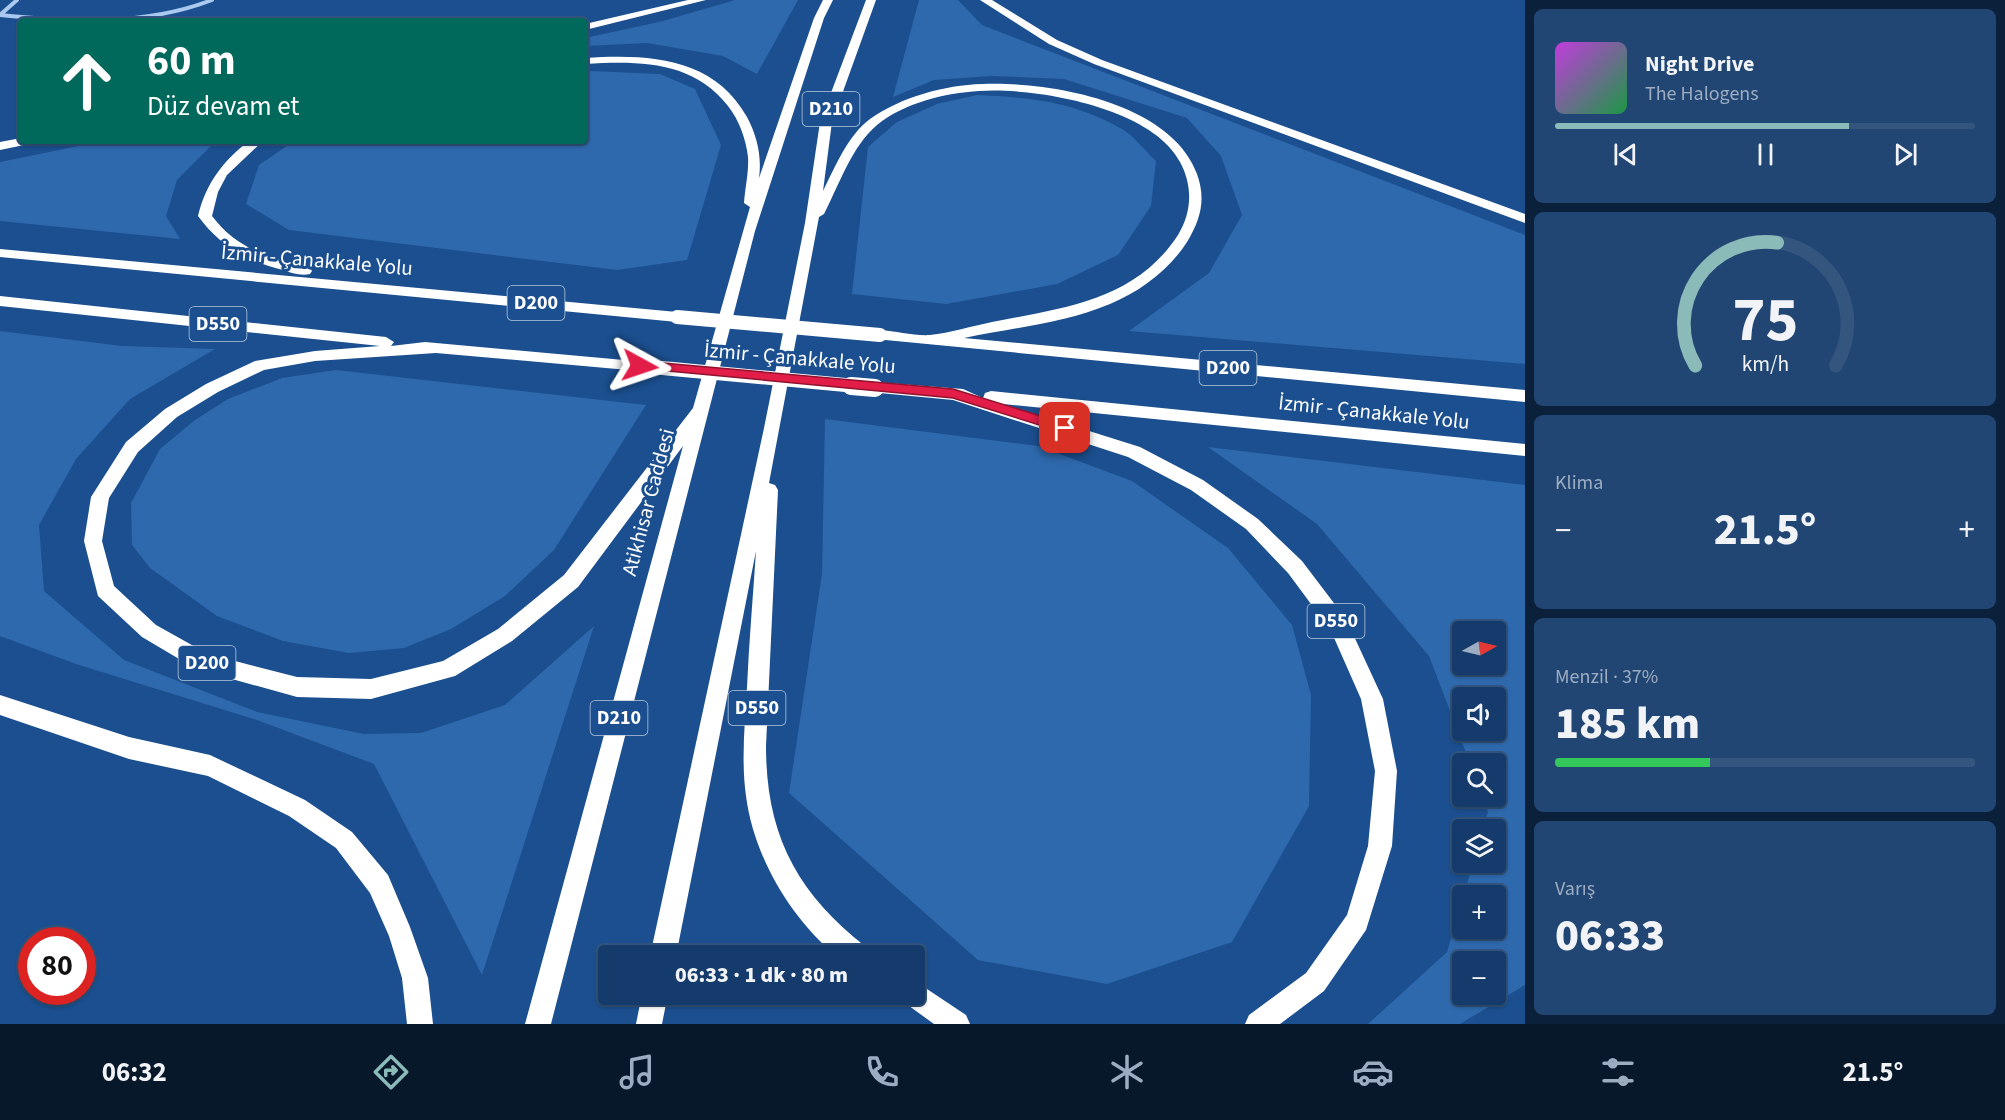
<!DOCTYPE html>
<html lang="tr">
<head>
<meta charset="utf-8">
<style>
	:root { --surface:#143b6b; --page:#214673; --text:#f1f3f6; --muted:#9dadc1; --line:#33557e; --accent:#8bbbb9 }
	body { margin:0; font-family:"Source Sans 3",sans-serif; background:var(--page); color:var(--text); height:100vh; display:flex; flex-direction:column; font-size:22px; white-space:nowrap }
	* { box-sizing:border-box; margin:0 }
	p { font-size:20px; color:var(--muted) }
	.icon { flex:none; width:33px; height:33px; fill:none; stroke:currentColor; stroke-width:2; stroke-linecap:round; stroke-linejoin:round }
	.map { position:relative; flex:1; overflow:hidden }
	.panel { display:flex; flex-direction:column; gap:9px; padding:9px; background:#0b203b; width:480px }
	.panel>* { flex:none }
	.hud { position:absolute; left:18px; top:18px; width:570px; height:126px; border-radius:6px; box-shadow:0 2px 4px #0004,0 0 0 2px var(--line); background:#00695c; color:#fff; overflow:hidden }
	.needle { width:39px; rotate:82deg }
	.controls { position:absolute; left:1452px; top:621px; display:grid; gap:12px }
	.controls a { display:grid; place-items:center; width:54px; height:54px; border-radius:6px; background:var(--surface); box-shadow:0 2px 4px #0004,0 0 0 2px var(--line); font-size:30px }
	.speed { position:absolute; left:18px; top:927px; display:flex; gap:12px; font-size:30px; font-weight:700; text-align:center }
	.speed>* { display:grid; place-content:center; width:78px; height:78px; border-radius:50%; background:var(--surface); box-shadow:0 2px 4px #0004,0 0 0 2px var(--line); line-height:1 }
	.speed .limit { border:9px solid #d22; background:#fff; color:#111 }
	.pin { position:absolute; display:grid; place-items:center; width:51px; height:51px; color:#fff; margin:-26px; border-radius:12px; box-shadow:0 3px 9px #0006 }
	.me { position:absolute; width:66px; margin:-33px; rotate:95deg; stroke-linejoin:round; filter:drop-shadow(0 0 4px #0008) }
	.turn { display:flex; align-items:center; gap:21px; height:126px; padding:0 30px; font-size:27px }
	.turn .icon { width:78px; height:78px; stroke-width:2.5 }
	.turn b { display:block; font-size:42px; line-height:51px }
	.big { font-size:45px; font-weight:800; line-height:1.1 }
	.panel .widget { flex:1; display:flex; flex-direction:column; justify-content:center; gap:9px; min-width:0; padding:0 21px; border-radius:9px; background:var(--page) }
	.panel .dial { align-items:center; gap:0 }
	.dial svg { height:156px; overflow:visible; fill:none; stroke:var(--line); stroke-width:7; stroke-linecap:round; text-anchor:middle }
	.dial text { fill:var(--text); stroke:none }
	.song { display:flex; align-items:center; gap:18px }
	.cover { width:72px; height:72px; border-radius:9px; background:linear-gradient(135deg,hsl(290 70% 55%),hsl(140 70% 35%)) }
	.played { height:6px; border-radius:3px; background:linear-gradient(90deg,var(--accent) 70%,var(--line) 70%) }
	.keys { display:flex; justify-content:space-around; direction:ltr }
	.heat { display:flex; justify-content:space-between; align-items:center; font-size:33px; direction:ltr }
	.charge { height:9px; border-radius:4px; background:linear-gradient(90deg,#34c759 37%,var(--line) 0) }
	.trip { position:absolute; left:598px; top:945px; width:327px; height:60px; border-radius:6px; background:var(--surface); box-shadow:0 2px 4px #0004,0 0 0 2px var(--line); font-weight:800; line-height:60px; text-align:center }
	.menu { display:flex; height:96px; justify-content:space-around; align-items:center; background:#08182b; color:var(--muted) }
	.menu .icon { width:42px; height:42px }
	.menu .selected { color:var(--accent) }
	.menu b { font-size:27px; color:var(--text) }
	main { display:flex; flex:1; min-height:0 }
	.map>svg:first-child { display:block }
</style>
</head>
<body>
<main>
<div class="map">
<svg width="1525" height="1024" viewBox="0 0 1525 1024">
	<rect width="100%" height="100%" fill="#1b4f8f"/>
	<path fill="#2e69ad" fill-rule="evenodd" d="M735 0H798L757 74 723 56 647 43 585 46V38L663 21Z
		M919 0H958L982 25 1525 235V364L1129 331 1209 273 1242 215 1221 156 1187 118 1064 79 992 76 934 80 893 97Z
		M591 71 660 74 695 89 721 145 687 260 617 270 289 230 246 204 259 165 294 141H585V72Z
		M977 95C1028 97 1076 102 1122 129 1134 136 1145 151 1156 161L1151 206 1118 255 1057 284 946 304 852 294 868 147 897 122 937 104Z
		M103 141H216L177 180 166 216 180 239 0 221V162Z
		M0 331 122 346 215 349 130 399 76 459 39 525 44 591 124 660 257 712 364 734 421 733 505 705 594 626 482 975 374 764 257 720 76 664 0 636Z
		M336 370 646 405 554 550 505 596 451 629 404 648 349 653 283 641 217 616 150 568 132 545 131 503 160 449 195 420 228 399 282 378Z
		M825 419 1038 446 1132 481 1228 548 1292 625 1311 695 1309 806 1232 942 1107 984 978 960 789 793 822 574Z
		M1208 447 1525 485V985L1460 1024H1368L1447 952 1462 899V928H1496V896L1464 895 1473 863 1496 862V830L1483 829 1488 812 1482 797 1496 796V764L1470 763 1429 656 1317 524ZM1462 632H1496V664H1462ZM1462 698H1496V730H1462ZM1462 962H1496V994H1462Z"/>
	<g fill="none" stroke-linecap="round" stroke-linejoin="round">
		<path stroke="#a9c9ee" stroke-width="4" d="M0 15C70 22 145 26 212 0
			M0 15 17 0"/>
		<path fill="#fff" fill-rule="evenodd" d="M688 0H706L585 30V24Z
			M823 0H833L824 18 755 231 551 1024H525L683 446 578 587 512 641 455 676 371 699 297 697 196 669 142 637 98 596 84 541 91 497 126 442 165 409 206 384 255 361 315 351 380 346 0 306V296L386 337 394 342 391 346 425 342 668 364 670 368 668 372 662 373 436 353 315 361 264 370 218 392 177 417 138 452 109 498 102 541 114 586 156 625 208 654 297 677 371 679 443 661 498 629 564 575 693 408 750 207 744 203C745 188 749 172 748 157 746 139 739 120 728 106 692 60 638 61 585 64V58C646 54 713 56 747 117 757 136 762 156 759 178L814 18Z
			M866 0H876L832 122 823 191C835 167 848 135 870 119 901 97 945 85 982 84 1049 81 1171 102 1197 174 1206 199 1201 219 1187 242 1169 270 1141 291 1110 304 1065 323 1012 328 964 338L1525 390V402L875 339 872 335 875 331 880 330C896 331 914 336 930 335 950 333 972 326 992 322 1063 308 1135 301 1178 235 1192 212 1193 186 1180 162 1152 107 1034 87 979 91 945 93 904 103 877 125 852 146 839 185 824 214L819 217 769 483 775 485 778 490 766 746C766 834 796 892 866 947L869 956H836C790 917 754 857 746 796 741 760 745 723 747 687 749 642 753 596 756 551L676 956H650L764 428 805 223 820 122Z
			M980 0H992L1057 40 1102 60 1525 214V223L1094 64 1049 44Z
			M21 138V141H31L29 144 0 150V142Z
			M249 141H263L227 175 218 192 212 216C238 250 270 258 310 268L312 271 310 274C301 276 291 273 283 270 247 261 220 246 198 216 206 183 223 161 249 141Z
			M0 249 677 312 684 317 677 322 0 257Z
			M875 382 963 389 983 398 985 393 991 391 1525 444V456L1003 404 1140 447 1203 480 1258 519 1302 561 1346 619 1383 699 1397 771 1392 846 1366 930 1324 991 1280 1024H1245L1249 1015 1306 973 1347 915 1368 846 1375 771 1361 699 1331 631 1288 573 1246 529 1191 490 1128 457 953 400 869 392 867 388 869 384Z
			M0 695 129 737 210 755 305 800 352 832 388 875 410 927 428 978 433 1024H407L402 978 389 936 370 893 336 848 289 816 208 776 129 759 0 715Z
			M915 981 966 1015 970 1024H934L905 1003 901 994H915Z
			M642 994H668L662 1024H636Z"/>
		<path stroke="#fff" stroke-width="14" d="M677 317 880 335
			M662 368 867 387"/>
		<path stroke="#fff" stroke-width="18" d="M851 386 875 388"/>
	</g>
	<path fill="#e11d48" stroke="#92132f" stroke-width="1.5" d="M640 361 953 389 1070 425 1072 428 1065 433 953 398 636 368 634 366Z"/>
	<g text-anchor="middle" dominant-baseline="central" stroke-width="6" stroke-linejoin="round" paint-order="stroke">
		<g fill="#1b4f8f" stroke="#bbcadd" stroke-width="1.5">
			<rect x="802.5" y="92" width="57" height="34" rx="4.5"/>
			<rect x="507.5" y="286" width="57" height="34" rx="4.5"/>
			<rect x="189.5" y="307" width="57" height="34" rx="4.5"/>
			<rect x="1199.5" y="351" width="57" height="34" rx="4.5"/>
			<rect x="1307.5" y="604" width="57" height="34" rx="4.5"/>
			<rect x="178.5" y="646" width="57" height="34" rx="4.5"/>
			<rect x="728.5" y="691" width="57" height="34" rx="4.5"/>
			<rect x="590.5" y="701" width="57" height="34" rx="4.5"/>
		</g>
		<g font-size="20" font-weight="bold" fill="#fff">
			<text x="831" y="109">D210</text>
			<text x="536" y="303">D200</text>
			<text x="218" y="324">D550</text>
			<text x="1228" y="368">D200</text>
			<text x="1336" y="621">D550</text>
			<text x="207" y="663">D200</text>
			<text x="757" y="708">D550</text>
			<text x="619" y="718">D210</text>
		</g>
		<g font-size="21" fill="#fff" stroke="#1b4f8f">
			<text transform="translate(317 260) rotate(5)">İzmir - Çanakkale Yolu</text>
			<text transform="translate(800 358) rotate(5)">İzmir - Çanakkale Yolu</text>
			<text transform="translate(1374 412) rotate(6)">İzmir - Çanakkale Yolu</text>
			<text transform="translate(648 502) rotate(-75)">Atikhisar Caddesi</text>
		</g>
	</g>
</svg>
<div class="controls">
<a><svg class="needle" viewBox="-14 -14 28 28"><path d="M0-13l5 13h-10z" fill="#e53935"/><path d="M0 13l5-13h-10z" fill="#9dadc1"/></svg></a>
<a><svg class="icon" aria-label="sound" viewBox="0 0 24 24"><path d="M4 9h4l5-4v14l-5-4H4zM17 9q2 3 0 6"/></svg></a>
<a><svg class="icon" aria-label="search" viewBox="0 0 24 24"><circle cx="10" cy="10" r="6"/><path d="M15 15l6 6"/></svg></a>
<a><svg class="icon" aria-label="layers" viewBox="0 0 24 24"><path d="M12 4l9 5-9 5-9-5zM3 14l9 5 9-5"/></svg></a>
<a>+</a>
<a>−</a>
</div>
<div class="speed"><div class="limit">80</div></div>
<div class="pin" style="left:1065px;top:428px;background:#d93025"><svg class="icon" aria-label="arrive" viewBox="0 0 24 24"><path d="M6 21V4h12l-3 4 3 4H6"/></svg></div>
<svg class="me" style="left:640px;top:366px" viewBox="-20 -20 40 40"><path d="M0-17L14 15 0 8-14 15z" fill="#e11d48" stroke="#fff" stroke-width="4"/></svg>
<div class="trip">06:33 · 1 dk · 80 m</div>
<div class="hud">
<div class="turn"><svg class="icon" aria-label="ahead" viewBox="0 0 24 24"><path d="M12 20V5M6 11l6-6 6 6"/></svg><div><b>60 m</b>Düz devam et</div></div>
</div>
</div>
<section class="panel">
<div class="widget">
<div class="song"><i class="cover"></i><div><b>Night Drive</b><p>The Halogens</p></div></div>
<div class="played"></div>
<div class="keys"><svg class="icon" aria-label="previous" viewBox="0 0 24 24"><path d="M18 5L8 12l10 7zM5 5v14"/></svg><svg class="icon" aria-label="pause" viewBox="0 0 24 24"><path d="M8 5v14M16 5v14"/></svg><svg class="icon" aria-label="next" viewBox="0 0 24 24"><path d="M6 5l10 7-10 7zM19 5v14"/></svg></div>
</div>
<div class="widget dial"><svg viewBox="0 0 100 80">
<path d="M14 69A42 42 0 1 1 86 69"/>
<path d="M14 69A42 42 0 0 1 56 6" stroke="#8bbbb9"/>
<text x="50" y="56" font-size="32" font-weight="700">75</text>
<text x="50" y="72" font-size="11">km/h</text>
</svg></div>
<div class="widget"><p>Klima</p>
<div class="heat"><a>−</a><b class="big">21.5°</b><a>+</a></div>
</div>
<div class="widget"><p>Menzil · 37%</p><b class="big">185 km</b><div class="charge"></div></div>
<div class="widget"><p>Varış</p><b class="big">06:33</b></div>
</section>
</main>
<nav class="menu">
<b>06:32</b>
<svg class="icon selected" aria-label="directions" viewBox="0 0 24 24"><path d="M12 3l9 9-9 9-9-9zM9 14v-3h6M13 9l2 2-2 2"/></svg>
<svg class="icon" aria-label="music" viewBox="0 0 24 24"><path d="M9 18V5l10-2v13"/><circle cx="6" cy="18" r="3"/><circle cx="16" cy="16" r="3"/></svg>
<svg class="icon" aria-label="phone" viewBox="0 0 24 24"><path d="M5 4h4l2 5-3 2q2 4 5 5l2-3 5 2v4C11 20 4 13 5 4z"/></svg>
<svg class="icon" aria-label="climate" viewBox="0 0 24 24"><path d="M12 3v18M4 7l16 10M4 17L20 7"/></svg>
<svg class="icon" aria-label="car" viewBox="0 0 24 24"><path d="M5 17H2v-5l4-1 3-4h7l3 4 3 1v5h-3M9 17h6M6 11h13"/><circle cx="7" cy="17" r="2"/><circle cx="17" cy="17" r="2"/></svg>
<svg class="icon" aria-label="filters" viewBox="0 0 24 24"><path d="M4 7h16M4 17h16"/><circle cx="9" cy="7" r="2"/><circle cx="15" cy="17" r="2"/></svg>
<b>21.5°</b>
</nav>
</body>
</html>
